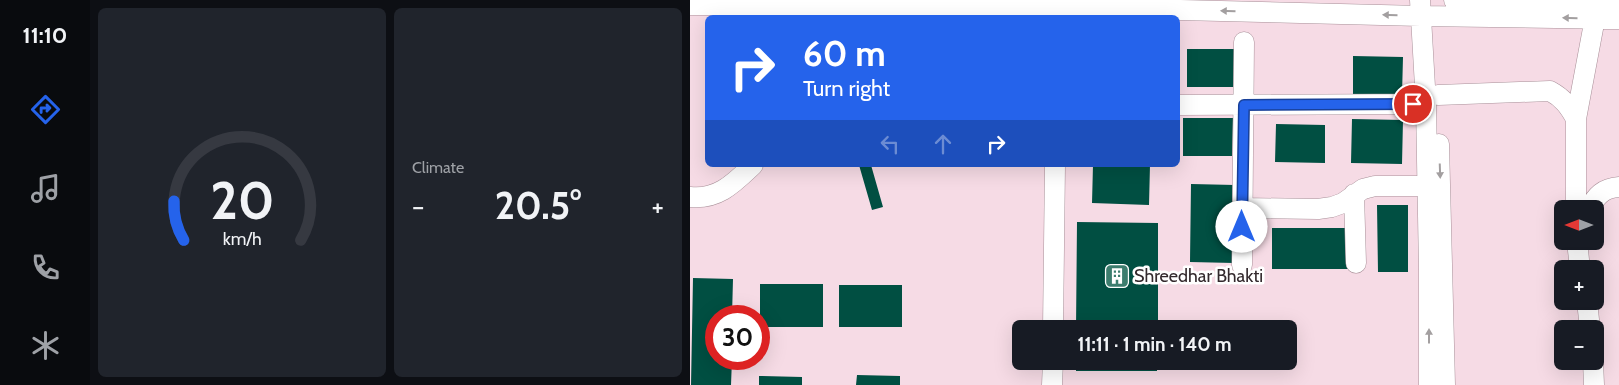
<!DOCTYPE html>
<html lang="en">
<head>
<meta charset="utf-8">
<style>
	:root { --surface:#171b24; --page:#20242c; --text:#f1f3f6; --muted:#9ea1a6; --line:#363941; --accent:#2563eb }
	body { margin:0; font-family:Cabin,sans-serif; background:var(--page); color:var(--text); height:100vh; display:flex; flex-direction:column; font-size:19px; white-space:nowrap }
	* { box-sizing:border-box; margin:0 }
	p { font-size:16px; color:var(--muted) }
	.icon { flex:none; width:28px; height:28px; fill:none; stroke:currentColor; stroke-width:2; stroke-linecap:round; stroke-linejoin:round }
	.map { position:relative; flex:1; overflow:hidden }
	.details { display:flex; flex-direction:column; gap:8px; padding:8px; background:#0d0f14; width:600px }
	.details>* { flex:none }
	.banner { position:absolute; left:15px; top:15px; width:475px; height:152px; border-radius:8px; box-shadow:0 5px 20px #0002; background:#2563eb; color:#fff; overflow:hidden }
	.needle { width:32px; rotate:270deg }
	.buttons { position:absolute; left:864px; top:200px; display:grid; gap:10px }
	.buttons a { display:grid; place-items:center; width:50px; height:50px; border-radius:8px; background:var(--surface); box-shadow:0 5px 20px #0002; font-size:25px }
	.speed { position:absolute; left:15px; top:305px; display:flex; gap:10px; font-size:25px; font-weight:700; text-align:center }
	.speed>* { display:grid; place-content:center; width:65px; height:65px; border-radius:50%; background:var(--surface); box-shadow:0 5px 20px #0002; line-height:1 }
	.speed .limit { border:8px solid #d22; background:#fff; color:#111 }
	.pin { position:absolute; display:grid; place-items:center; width:42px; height:42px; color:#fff; margin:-21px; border:2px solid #fff; border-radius:50%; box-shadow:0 1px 5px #0007 }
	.me { position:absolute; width:55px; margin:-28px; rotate:0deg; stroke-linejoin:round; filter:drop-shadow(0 0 4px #0008) }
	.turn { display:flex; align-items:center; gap:18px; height:105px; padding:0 15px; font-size:22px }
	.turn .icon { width:65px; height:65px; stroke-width:2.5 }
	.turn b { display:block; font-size:35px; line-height:42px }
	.lanes { display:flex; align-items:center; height:48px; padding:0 15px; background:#0003; justify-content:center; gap:25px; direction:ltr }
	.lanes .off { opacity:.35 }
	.big { font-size:38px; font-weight:700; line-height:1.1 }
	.details .card { flex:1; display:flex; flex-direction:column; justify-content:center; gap:8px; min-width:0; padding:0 18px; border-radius:8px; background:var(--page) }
	.details .dial { align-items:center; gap:0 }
	.dial svg { height:130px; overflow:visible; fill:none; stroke:var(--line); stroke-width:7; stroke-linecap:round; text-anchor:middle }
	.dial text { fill:var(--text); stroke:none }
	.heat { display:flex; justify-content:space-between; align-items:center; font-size:28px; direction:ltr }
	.details .tiles { flex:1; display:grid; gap:8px; grid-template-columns:repeat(2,1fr) }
	.trip { position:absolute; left:322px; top:320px; width:285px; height:50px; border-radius:8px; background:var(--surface); box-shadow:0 5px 20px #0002; font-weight:700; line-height:50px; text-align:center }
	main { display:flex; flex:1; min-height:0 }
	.dock { display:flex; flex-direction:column; width:90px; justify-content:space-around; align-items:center; background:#090b0e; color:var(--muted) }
	.dock .icon { width:35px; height:35px }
	.dock .active { color:var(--accent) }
	.dock b { font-size:22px; color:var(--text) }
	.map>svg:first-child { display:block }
</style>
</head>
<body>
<main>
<nav class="dock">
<b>11:10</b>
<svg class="icon active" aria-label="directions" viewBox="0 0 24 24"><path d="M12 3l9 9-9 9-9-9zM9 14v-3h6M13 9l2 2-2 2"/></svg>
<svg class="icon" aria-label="music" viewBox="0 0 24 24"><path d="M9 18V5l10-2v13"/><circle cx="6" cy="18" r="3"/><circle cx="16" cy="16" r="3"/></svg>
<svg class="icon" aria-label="phone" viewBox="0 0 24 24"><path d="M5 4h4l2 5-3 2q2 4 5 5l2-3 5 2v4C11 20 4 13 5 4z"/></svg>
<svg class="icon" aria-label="climate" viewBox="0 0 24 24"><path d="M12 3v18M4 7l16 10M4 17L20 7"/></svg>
</nav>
<section class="details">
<div class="tiles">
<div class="card dial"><svg viewBox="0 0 100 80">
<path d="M14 69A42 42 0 1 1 86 69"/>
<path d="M14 69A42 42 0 0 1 8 45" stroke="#2563eb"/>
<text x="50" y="56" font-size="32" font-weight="700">20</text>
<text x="50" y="72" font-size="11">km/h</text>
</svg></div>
<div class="card"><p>Climate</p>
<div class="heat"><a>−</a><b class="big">20.5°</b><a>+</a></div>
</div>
</div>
</section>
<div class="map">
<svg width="929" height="385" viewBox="0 0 929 385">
	<rect width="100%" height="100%" fill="#f6dbe5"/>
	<path fill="#014f42" d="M497 49H546V87H497Z
		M663 56 713 57 712 95 663 94Z
		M493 118H543L542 156H493Z
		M662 119 713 120 712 164 661 163Z
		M586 124 635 125V163L585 162Z
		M169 165H181L193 207 182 210Z
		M403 165H460L459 205 402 203Z
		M501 184 545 185 544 263 500 262Z
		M687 205H718V272H688Z
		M387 222 468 223V329H386Z
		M582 228H659V269H582Z
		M3 278 43 279 42 316H26V359H42L41 385H1Z
		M70 284H133V327H70Z
		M149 285H212V327H149Z
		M386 361H467V371H386Z
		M167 375 210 376V385H166Z
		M69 376 112 377V385H69Z"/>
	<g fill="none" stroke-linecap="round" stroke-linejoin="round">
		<defs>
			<path id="minor" d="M730 0 736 104 739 270V385
				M764 0 929 3
				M0 5H290L731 16 929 19
				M748 95 860 91C873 98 879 106 886 119
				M489 105 736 104
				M749 144 755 385
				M664 194 666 263
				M0 197C28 200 44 183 63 165
				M553 208 628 209 642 207 653 203 673 189 685 186H736
				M886 209V119L905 18
				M899 209C906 196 913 188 929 187
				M887 241 890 269
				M552 265 554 42
				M897 301 900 329
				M363 329 365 165
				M903 361 904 385
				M362 385 363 361"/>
		</defs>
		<use href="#minor" stroke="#a99099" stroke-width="21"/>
		<use href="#minor" stroke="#fff" stroke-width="20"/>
	</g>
	<defs><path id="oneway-solid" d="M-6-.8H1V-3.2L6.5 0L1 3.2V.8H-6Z" transform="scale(1.25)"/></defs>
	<g fill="#a39fa0">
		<use href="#oneway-solid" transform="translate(538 11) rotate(-179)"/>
		<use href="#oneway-solid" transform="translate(700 15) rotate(-179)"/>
		<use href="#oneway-solid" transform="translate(880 18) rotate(-179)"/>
		<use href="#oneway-solid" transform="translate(750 171) rotate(88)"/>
		<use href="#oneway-solid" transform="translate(739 336) rotate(-90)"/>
	</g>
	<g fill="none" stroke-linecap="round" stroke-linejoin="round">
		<defs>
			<path id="route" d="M552 227 554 105 723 104"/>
		</defs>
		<use href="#route" stroke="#184099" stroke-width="12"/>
		<use href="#route" stroke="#2563eb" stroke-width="9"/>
	</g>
	<defs>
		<symbol id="building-square" viewBox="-11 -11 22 22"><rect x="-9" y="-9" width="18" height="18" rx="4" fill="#3c7d6e" stroke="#fff"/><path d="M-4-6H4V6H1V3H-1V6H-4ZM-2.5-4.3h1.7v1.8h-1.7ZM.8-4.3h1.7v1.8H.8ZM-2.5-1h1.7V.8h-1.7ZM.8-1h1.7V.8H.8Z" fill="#fff"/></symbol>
	</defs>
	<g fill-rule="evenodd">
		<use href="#building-square" x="413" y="262" width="28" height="28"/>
	</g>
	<g text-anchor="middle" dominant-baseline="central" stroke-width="5" stroke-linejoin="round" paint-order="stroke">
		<g font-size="18" fill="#33292d" stroke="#fff" text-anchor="start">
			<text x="444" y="276">Shreedhar Bhakti</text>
		</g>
	</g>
</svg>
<div class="buttons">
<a><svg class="needle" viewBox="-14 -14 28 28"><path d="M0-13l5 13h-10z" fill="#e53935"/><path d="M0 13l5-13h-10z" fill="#9ea1a6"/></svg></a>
<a>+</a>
<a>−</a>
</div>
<div class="speed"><div class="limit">30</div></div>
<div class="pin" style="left:723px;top:104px;background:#d93025"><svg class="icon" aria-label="arrive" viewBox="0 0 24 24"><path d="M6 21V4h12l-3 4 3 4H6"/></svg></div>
<svg class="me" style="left:552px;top:227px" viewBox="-20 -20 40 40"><circle r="19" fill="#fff"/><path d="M0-13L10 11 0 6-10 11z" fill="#2563eb"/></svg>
<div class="trip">11:11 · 1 min · 140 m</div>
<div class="banner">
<div class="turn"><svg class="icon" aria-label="right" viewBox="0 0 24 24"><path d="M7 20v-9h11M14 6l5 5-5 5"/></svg><div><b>60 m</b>Turn right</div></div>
<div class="lanes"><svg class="icon off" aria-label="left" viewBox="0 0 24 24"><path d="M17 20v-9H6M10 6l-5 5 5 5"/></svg><svg class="icon off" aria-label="ahead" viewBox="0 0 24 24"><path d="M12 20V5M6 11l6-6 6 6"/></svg><svg class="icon" aria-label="right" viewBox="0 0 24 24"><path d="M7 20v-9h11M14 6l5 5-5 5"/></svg></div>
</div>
</div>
</main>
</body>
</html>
